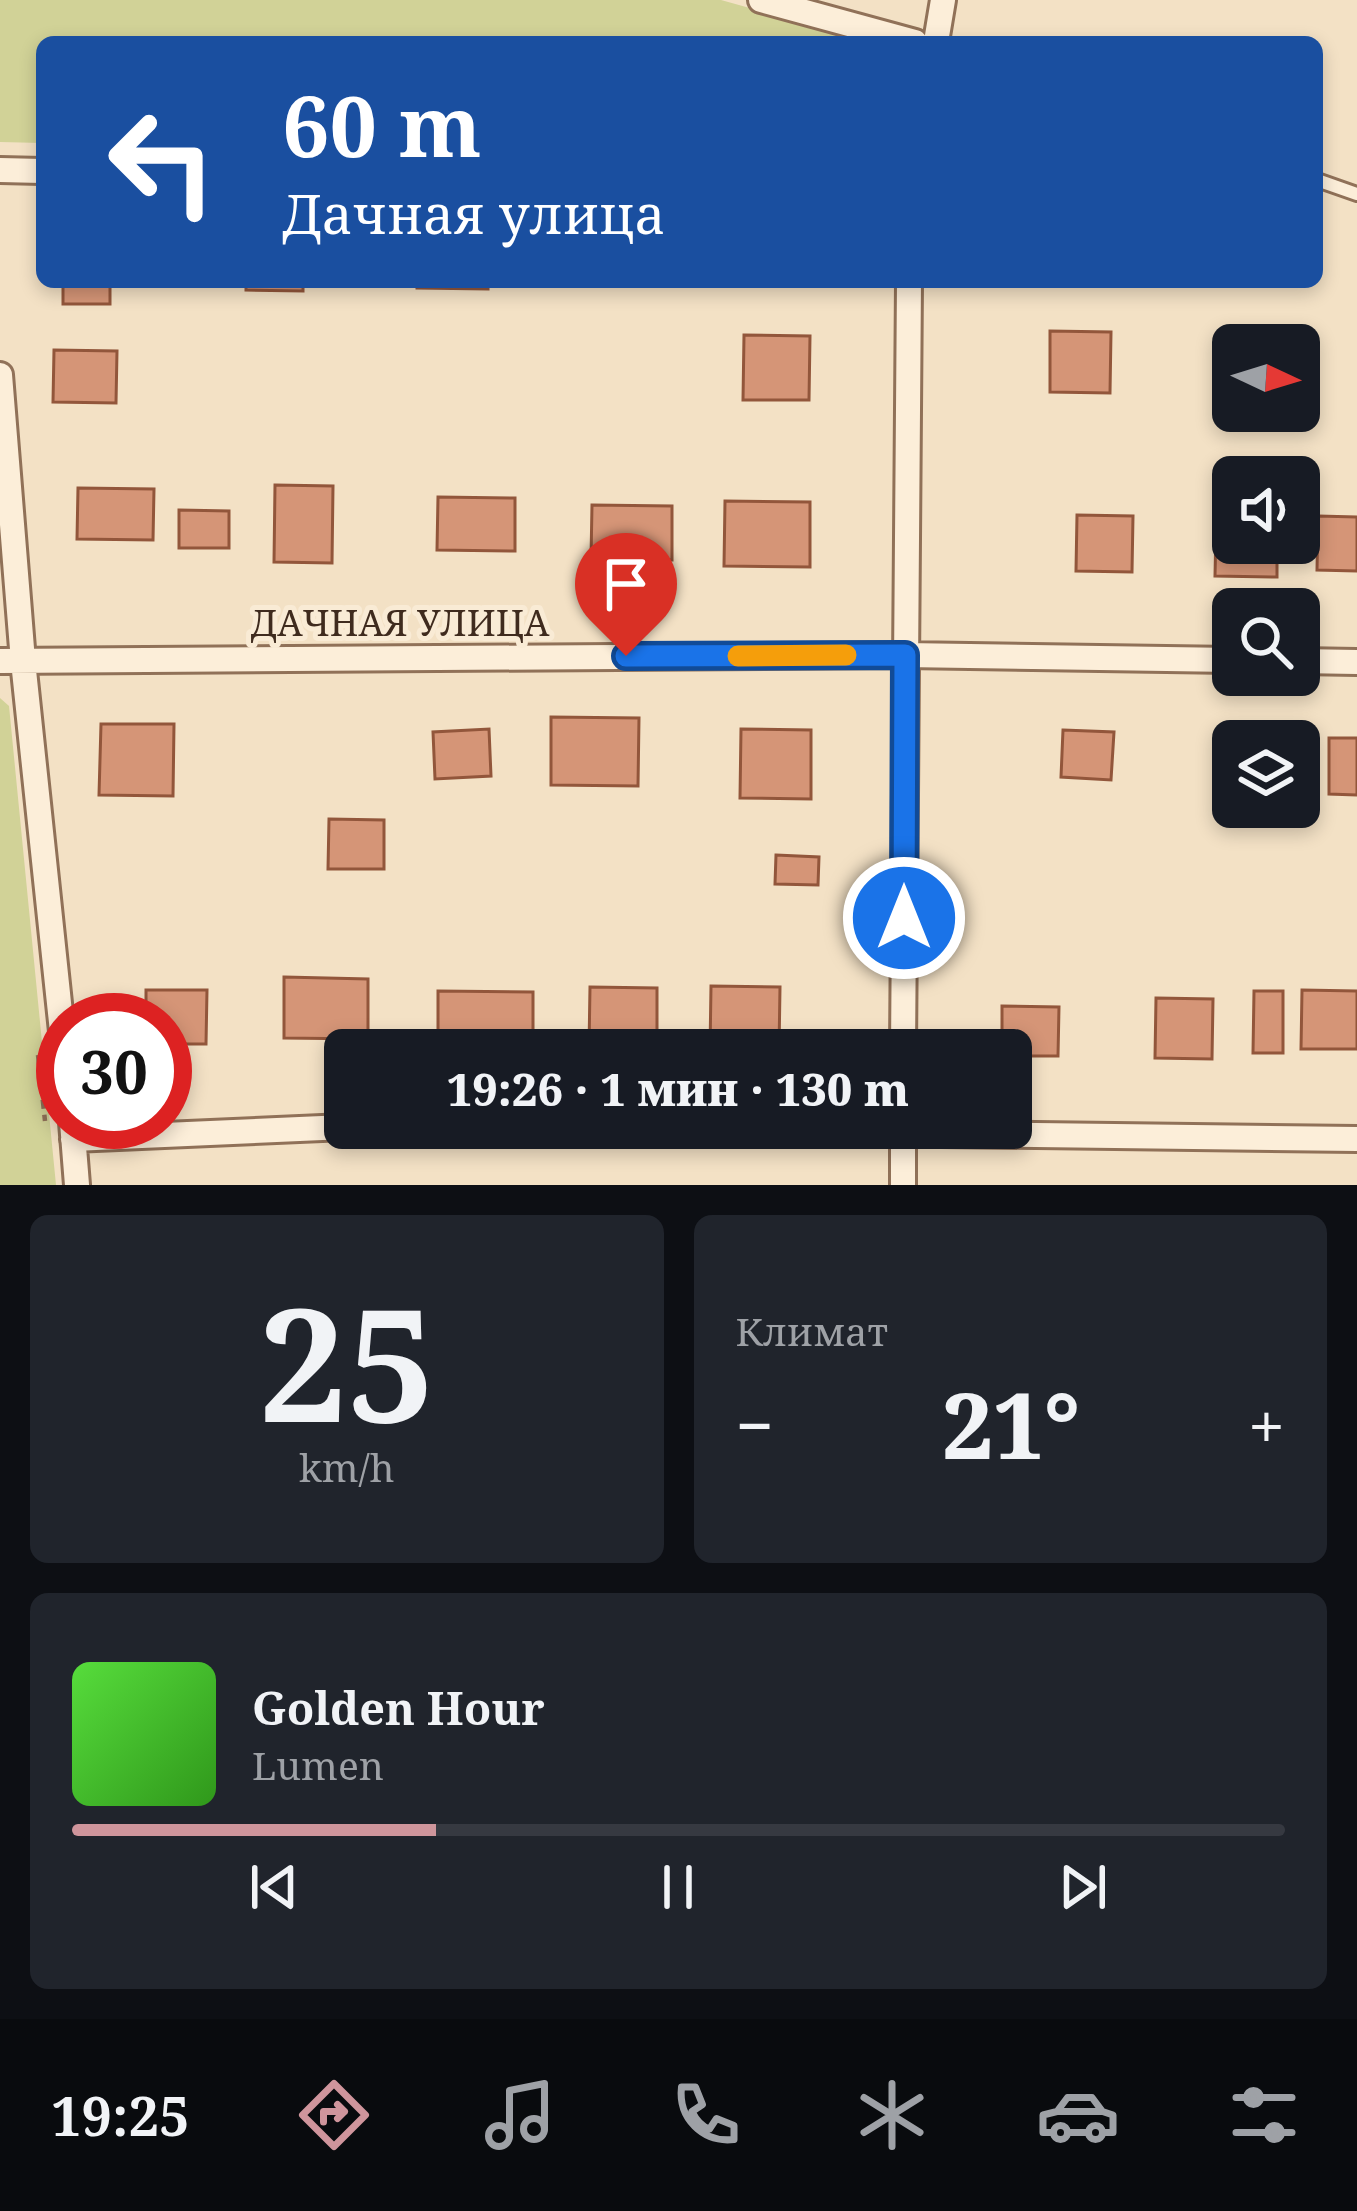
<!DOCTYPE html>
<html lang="ru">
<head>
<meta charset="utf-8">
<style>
	:root { --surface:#171b24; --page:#20242c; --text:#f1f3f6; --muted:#9ea1a6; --line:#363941; --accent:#cf959c }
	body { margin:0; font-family:"Noto Serif",serif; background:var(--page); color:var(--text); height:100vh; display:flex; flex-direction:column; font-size:45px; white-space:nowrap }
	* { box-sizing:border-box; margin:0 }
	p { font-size:39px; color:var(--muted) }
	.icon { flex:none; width:66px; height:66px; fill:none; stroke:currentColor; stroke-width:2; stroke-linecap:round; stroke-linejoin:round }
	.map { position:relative; height:1185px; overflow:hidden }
	.drawer { display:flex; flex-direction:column; gap:30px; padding:30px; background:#0d0f14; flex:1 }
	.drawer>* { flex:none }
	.top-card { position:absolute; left:36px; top:36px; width:1287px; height:252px; border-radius:18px; box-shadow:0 6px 18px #0003; background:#1a4fa0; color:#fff; overflow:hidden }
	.needle { width:78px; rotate:94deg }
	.buttons { position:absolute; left:1212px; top:324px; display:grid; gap:24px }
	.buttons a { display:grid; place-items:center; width:108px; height:108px; border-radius:18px; background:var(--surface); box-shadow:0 6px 18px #0003; font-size:60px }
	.speed { position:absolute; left:36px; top:993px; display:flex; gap:24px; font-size:60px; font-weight:700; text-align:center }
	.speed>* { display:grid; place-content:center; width:156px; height:156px; border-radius:50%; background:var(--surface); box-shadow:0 6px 18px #0003; line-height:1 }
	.speed .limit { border:18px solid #d22; background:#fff; color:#111 }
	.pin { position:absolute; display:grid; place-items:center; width:102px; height:102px; color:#fff; margin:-123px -51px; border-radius:50% 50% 50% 0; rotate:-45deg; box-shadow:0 0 12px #0007 }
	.pin .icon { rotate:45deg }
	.me { position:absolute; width:132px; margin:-66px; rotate:0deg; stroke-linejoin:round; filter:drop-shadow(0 0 9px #0008) }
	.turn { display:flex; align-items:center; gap:42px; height:252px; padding:0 48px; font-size:54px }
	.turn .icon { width:156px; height:156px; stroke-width:2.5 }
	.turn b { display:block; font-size:84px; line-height:102px }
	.big { font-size:90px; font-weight:800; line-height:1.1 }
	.drawer .card { flex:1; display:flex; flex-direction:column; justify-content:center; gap:18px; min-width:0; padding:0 42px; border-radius:18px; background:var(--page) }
	.drawer .dial { align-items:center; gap:0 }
	.dial b { font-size:156px; line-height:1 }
	.song { display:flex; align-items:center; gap:36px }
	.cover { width:144px; height:144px; border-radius:18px; background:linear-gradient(135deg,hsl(110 70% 55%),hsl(110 70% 35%)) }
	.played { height:12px; border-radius:6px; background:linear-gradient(90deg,var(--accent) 30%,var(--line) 30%) }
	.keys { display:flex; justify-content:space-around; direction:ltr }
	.heat { display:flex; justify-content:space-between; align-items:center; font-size:66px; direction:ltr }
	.drawer .tiles { flex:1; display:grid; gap:30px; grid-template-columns:1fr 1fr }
	.card:last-child { grid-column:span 2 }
	.trip { position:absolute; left:324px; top:1029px; width:708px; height:120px; border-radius:18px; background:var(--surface); box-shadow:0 6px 18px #0003; font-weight:800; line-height:120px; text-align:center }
	.menu { display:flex; height:192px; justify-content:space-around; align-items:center; background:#090b0e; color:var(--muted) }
	.menu .icon { width:84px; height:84px }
	.menu .selected { color:var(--accent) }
	.menu b { font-size:54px; color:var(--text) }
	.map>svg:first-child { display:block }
</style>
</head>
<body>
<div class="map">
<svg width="1357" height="1185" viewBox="0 0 1357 1185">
	<rect width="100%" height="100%" fill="#f3e1c5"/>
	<path fill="#d1d297" d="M0 0H721L871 42H42V143L0 142Z
		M0 698 9 706 56 1185H0Z"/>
	<path fill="#d59577" stroke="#92563b" stroke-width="3" d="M63 282H110V304H63Z
		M246 282H303V291L246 290Z
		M417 282H488V289L417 288Z
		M1050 331 1111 332 1110 393 1050 392Z
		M744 335 810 336 809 400H743Z
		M54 350 117 351 116 403 53 402Z
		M275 485 333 486 332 563 274 562Z
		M78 488 154 489 153 540 77 539Z
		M438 497 515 498V551L437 550Z
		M725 501 810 502V567L724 566Z
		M592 505 672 506V560L591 559Z
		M179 510 229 511V548H179Z
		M1077 515 1133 516 1132 572 1076 571Z
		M1318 516 1357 517V571L1317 570Z
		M1216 530H1233V543H1277V577L1215 576Z
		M551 717 639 718 638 786 551 785Z
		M101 724H174L173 796 99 795Z
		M489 729 491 776 435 779 433 732Z
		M741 729 811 730V799L740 798Z
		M1063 730 1114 732 1111 780 1061 777Z
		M1258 733 1303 735 1301 793 1299 741H1258Z
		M1329 738H1357V795L1329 794Z
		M329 819 384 820V869H328Z
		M776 855 819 857 818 885 775 884Z
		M284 977 368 979V1039L284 1038Z
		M711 986 780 987 779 1050H710Z
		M590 987 657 988V1049L589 1048Z
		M146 990H207L206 1044H165V1020H146Z
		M1302 990 1357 991V1049H1301Z
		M438 991 533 992V1050H438Z
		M1254 991H1283V1053H1253Z
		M1156 998 1213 999 1212 1059 1155 1058Z
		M1002 1006 1059 1007 1058 1056H1011V1050H1002Z"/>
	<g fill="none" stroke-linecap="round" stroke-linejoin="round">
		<defs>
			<path id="service" d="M1317 180 1357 194"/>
			<path id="minor" d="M761 0 915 42
				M936 42 943 0
				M0 170 42 171
				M0 375 23 661 63 1041
				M0 661 905 655 1233 660
				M1299 661 1357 662
				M903 1050 909 282
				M72 1122 77 1185
				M452 1128 1357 1139
				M73 1139 345 1127
				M903 1185V1128"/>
		</defs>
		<use href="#service" stroke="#907158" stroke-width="18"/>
		<use href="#minor" stroke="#907158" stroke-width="30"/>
		<path stroke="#907158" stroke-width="4.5" stroke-dasharray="9 6" stroke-linecap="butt" d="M38 1055 45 1121"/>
		<use href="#service" stroke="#fceed9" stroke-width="12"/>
		<use href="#minor" stroke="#fceed9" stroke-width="24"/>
	</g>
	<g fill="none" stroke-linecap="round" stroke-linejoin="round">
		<defs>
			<path id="route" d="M626 656 905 655 904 918"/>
		</defs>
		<use href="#route" stroke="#114b97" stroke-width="30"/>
		<use href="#route" stroke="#1a73e8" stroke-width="21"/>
		<path stroke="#f59e0b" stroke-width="21" d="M738 656 846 655"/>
	</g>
	<g text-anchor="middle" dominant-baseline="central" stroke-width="10" stroke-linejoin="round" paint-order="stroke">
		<g font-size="36" fill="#3f2b1e" stroke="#f9ebd5">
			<text x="400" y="622">ДАЧНАЯ УЛИЦА</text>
		</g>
	</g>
</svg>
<div class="buttons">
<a><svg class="needle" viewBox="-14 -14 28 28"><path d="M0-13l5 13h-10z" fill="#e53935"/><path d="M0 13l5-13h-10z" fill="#9ea1a6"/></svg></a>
<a><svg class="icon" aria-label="sound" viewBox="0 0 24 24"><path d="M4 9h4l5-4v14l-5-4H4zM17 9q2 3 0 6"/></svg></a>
<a><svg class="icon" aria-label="search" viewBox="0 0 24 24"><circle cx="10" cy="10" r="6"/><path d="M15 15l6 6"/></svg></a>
<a><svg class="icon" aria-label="layers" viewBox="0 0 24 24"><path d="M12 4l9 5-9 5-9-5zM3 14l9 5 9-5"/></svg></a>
</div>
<div class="speed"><div class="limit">30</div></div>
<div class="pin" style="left:626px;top:656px;background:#d93025"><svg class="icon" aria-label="arrive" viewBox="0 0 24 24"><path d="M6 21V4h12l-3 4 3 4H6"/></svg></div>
<svg class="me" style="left:904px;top:918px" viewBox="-20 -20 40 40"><circle r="17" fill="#1a73e8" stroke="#fff" stroke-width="3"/><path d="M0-11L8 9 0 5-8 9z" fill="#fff"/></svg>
<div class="trip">19:26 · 1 мин · 130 m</div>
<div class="top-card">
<div class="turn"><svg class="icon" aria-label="left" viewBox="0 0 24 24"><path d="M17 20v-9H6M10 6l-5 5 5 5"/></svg><div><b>60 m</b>Дачная улица</div></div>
</div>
</div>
<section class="drawer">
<div class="tiles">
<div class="card dial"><b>25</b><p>km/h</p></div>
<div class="card"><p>Климат</p>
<div class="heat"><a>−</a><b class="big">21°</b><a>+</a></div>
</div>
<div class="card">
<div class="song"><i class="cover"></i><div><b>Golden Hour</b><p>Lumen</p></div></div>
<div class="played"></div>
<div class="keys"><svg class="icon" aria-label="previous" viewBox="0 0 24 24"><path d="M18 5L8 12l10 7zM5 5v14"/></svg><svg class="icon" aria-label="pause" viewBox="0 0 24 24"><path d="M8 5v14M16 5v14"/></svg><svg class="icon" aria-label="next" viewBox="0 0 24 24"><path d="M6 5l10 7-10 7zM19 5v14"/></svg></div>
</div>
</div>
</section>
<nav class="menu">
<b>19:25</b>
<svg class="icon selected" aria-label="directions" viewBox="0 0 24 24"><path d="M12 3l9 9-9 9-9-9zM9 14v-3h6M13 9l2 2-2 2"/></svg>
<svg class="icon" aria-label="music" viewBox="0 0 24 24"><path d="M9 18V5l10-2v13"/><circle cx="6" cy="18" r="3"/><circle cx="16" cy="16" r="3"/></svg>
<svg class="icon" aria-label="phone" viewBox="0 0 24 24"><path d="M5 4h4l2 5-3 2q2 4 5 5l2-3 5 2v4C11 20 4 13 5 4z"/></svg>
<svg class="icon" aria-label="climate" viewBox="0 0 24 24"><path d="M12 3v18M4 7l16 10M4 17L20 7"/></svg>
<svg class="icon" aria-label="car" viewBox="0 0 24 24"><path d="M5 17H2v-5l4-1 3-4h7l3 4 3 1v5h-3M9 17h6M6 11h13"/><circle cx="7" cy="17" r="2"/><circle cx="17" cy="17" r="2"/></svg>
<svg class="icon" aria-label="filters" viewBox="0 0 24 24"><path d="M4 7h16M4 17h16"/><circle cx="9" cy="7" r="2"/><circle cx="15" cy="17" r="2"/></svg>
</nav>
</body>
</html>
